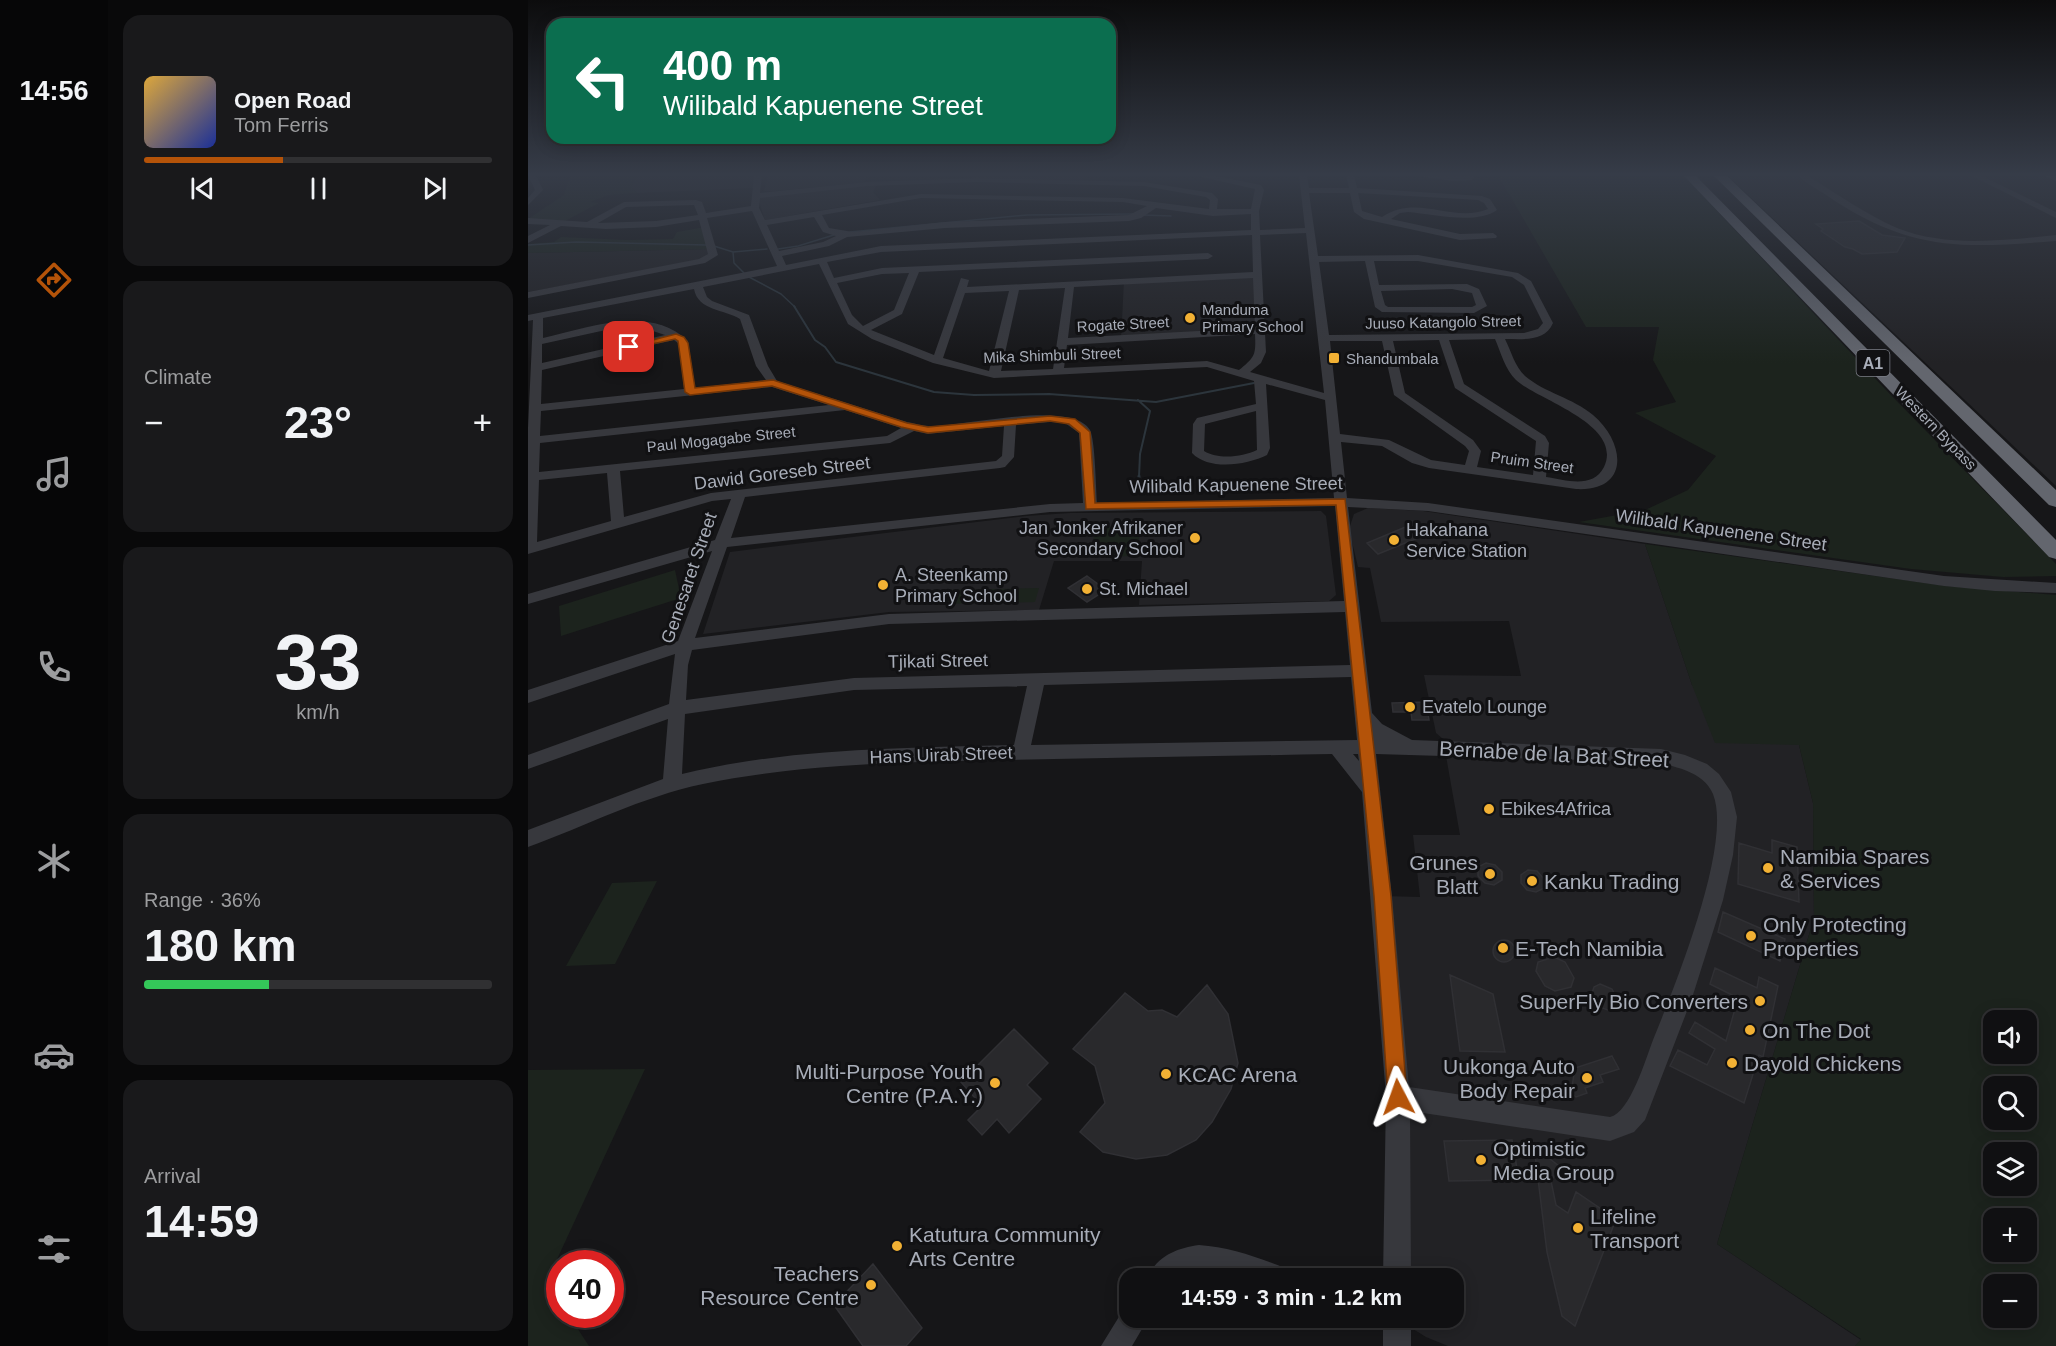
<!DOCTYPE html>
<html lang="en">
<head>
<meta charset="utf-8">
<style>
	:root { --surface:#101012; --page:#19191b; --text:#f1f3f6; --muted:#9c9d9f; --line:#303032; --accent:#b45309 }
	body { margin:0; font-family:Helvetica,sans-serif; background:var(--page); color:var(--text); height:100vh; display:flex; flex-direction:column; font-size:22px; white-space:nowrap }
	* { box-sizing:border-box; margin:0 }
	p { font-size:20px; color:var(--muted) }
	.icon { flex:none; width:33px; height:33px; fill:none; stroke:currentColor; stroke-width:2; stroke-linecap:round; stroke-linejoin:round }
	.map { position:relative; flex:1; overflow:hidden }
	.side { display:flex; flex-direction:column; gap:15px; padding:15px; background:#09090a; width:420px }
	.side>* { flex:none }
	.guide { position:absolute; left:18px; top:18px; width:570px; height:126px; border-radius:18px; box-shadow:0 3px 15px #0003,0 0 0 2px var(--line); background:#0b6e4f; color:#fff; overflow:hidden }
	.buttons { position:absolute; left:1455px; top:1010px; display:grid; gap:12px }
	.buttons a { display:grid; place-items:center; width:54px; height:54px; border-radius:12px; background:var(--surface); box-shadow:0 3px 15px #0003,0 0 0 2px var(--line); font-size:30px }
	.speed { position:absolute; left:18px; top:1250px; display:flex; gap:12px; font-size:30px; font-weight:700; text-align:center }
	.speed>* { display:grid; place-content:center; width:78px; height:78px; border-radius:50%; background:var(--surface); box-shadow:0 3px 15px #0003,0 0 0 2px var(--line); line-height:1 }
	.speed .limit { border:9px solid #d22; background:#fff; color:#111 }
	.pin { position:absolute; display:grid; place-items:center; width:51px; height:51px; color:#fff; margin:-26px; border-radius:12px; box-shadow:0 3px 9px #0006 }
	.me { position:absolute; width:66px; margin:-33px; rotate:356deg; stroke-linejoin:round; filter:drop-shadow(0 0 4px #0008) }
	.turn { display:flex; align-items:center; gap:21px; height:126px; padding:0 18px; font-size:27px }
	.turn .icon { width:78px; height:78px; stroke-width:2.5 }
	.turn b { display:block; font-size:42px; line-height:51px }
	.big { font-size:45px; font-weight:800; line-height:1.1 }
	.side .card { flex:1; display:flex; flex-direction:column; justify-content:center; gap:9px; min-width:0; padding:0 21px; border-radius:18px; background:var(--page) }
	.side .dial { align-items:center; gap:0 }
	.dial b { font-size:78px; line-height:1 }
	.song { display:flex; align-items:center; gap:18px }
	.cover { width:72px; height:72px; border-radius:9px; background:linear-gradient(135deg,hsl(40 70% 55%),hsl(230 70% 35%)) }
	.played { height:6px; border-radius:3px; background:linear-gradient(90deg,var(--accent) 40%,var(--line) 40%) }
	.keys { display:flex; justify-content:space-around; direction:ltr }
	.heat { display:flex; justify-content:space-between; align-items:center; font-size:33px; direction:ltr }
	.charge { height:9px; border-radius:4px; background:linear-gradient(90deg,#34c759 36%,var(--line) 0) }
	.trip { position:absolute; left:591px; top:1268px; width:345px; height:60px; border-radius:18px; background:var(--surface); box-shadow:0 3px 15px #0003,0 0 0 2px var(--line); font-weight:800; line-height:60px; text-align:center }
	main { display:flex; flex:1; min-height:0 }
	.tabs { display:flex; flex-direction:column; width:108px; justify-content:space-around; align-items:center; background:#060607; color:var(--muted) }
	.tabs .icon { width:42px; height:42px }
	.tabs .selected { color:var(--accent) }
	.tabs b { font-size:27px; color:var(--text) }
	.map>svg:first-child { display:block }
</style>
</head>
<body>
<main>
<nav class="tabs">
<b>14:56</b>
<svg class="icon selected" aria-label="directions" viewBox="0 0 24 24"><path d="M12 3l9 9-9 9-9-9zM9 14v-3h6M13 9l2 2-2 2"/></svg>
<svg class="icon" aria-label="music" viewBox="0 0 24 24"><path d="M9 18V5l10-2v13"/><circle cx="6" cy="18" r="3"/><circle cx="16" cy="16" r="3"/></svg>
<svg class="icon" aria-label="phone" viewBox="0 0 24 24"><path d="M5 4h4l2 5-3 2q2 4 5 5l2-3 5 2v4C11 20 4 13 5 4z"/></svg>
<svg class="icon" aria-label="climate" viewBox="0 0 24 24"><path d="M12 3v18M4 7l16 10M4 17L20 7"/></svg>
<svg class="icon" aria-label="car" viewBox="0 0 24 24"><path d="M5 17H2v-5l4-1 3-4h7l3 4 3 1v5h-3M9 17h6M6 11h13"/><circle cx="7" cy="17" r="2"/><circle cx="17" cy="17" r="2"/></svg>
<svg class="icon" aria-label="filters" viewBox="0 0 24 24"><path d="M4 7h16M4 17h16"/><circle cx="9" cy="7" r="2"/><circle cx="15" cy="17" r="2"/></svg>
</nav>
<section class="side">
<div class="card">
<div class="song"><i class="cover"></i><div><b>Open Road</b><p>Tom Ferris</p></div></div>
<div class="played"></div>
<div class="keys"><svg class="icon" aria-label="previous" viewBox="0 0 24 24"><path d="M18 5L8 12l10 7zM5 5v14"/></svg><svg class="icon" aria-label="pause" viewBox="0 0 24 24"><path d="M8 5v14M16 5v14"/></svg><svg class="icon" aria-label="next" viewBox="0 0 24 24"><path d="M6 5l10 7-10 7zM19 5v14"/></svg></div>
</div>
<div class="card"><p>Climate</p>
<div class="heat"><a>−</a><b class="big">23°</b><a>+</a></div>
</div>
<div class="card dial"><b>33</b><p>km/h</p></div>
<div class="card"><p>Range · 36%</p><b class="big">180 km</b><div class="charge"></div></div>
<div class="card"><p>Arrival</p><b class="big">14:59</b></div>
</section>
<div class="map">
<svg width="1528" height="1346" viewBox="0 0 1528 1346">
	<rect width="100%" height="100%" fill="#161618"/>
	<path fill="#222225" d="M109 175H227L225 188 109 193 103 187Z
		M240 175H339L336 182 331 183 246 191H236Z
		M444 175H558L555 180 551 181 445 179 442 178Z
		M1199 175H1528V486L1331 300Z
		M349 184 345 192 352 200 237 220 230 199 236 196Z
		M180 249V254L172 260 0 292V253Z
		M731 275V331L593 339 596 281Z
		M840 508 895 511 1117 544 1164 685 1271 745 1285 803 1286 918 1189 1244 1333 1340 1327 1346H920L898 1337 869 1319V1317H926V1278H869L854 896 892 897 885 835H932L915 739 908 733 896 675 993 676 981 621 853 622 842 568 830 567 821 529 826 514Z
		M793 511 798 516 808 595 801 601 611 605 614 561H526L511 610 361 612 175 634 202 552 498 516 542 513Z"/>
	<path fill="#1c231d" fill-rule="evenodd" d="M42 175H109L103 186 109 193 81 195 62 202 71 203 37 221 0 219 36 195Z
		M970 175H1155L1358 390 1528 564V576L1475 577 1383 569 1051 522 1117 510 1160 490 1188 456 1107 413 1148 402 1125 360 1131 327H1058Z
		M177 227 184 249 0 253V244L26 242 33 237 99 240 145 239 149 232Z
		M613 526 608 556 562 557 568 527Z
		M1117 544 1419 586 1528 595V1346H1327L1333 1339 1189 1244 1286 918 1285 803 1271 745 1187 743 1164 685ZM1466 1020H1498V1053H1466ZM1466 1086H1498V1119H1466ZM1466 1152H1498V1185H1466ZM1466 1218H1498V1251H1466ZM1466 1284H1498V1317H1466Z
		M147 570 153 598 33 636 31 606Z
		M511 588 507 602 414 604 419 590Z
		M129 881 87 964 38 966 84 883Z
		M117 1069 19 1281 31 1301 32 1314H40L61 1346H0V1070Z"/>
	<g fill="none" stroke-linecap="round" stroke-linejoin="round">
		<path stroke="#2c353c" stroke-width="1.5" d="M615 215 643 216
			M322 232 499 215 605 214
			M0 245 48 242 179 245
			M186 246 205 252 239 249
			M250 249 270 246 309 234
			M205 252 206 263 216 273
			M221 277 253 294 267 307"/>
		<path stroke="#2c353c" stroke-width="2" d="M266 306 287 340 297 347 308 362 406 392 446 395 521 394 628 402 726 383
			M610 400 622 411 612 454 611 477"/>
		<path stroke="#2c353c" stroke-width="3" d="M611 476V481"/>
	</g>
	<path fill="#29292c" stroke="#303034" stroke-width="1.5" d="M1331 221 1354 235 1377 238 1369 252 1334 254 1325 249 1317 247 1293 231 1295 229 1288 224Z
		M880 526 892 537 850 554 839 543Z
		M559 576 578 590 559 602 540 588Z
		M898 702 901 720H884L883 712H865L864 703Z
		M1244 840 1269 847 1271 902 1210 884 1211 843 1244 853Z
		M958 863 967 865 974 872V880L966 885 957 883 950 876V867Z
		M1000 870 1009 871 1016 879V888L1008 892 999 890 993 883V875Z
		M1195 912 1257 939 1252 961 1190 932Z
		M965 951a11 11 0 1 1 22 0a11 11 0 1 1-22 0Z
		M1026 957 1037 962 1046 978 1043 987 1027 991 1017 986 1008 971 1010 962Z
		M1187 968 1229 988 1231 977 1250 986 1235 1057 1231 1055 1216 1103 1142 1066 1150 1050 1179 1065 1187 1049 1161 1033 1167 1022 1198 1041 1210 998 1182 984Z
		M922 975 965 994 977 1052 932 1051Z
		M1072 984 1084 989 1088 997 1085 1007 1080 1010 1068 1006 1063 996 1066 987Z
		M679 985 700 1014 710 1063 703 1089 684 1122 668 1140 639 1155 608 1159 575 1152 552 1132 577 1103 567 1066 545 1049 597 993 620 1011 634 1010 649 1017Z
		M486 1029 520 1063 499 1085 513 1099 481 1133 469 1119 454 1135 440 1120 454 1106 433 1082Z
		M1084 1056 1091 1069 1072 1075 1075 1082 1057 1088 1059 1093 1048 1097 1043 1093 1047 1068Z
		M984 1140 991 1180 921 1181 916 1141Z
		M1006 1146 1032 1167 1023 1181 1028 1205 1040 1213 1048 1192 1088 1219 1047 1326 1034 1316 1019 1252Z
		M345 1264 394 1328 378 1346H335L306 1305Z"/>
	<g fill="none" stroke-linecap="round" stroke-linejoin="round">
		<path fill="#37383d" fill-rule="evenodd" d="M0 175H8L15 190 0 205V198L7 190Z
			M226 175H234L232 193 339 182 449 178 616 182 684 193 690 199 689 209H723L727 189 665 175H683L733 185 736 190 731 211 732 230 777 228 771 175H779L781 188H821L818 175H826L829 188 954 196 962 199 969 210C949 225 904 214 880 212L872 213 863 219 932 234 965 233 969 236 968 238 932 240 836 219 826 212 822 193H781L790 256 890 255 990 273 1003 281 1025 323C1017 342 995 339 977 339 983 351 987 367 997 376 1017 393 1045 398 1065 415 1098 443 1102 492 1048 489L901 468 884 463 854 446 813 442 819 498 900 503 1416 576 1528 583V593L1467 591 1416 586 900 511 820 507 844 713 854 724 884 740 1133 749 1157 755 1179 764 1191 774 1203 792 1209 817 1205 855 1195 900 1164 998 1117 1120 1106 1132 1082 1141 882 1111 883 1278H855L858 1097 834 792 804 754C694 756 584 758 473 760 374 762 272 764 175 784 113 797 58 826 0 847V830L135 779 140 719 0 769V755L141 704 147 654 0 703V690L150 641 184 551 0 604V594L187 540 203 499 184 501 0 554V428L5 320 0 321V315L249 266 224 211 179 218 190 255 177 263 0 298V292L171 259 180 254 171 220 128 227 78 229 33 226 0 243V236L22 225 0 224V218L59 222 96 202 168 200 174 202 178 213 223 206ZM449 182 616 186 678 197 682 200 681 209 595 198 393 194 237 220 231 208 232 198 339 186ZM830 193 950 200 956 203 960 209C925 224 890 193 854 217L834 211ZM393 198 595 202 619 206 601 215 417 222 325 232 301 228 294 215ZM166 205 170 215 128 221 70 223 98 207ZM628 208 685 216 723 214V230L353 246 258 265 254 256 301 246 319 237 417 228 601 221 613 218ZM286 217 295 232 308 236 295 242 251 251 239 225ZM778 233 796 393 722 372 733 363 738 352 732 235ZM724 235 725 272 439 287 441 280 433 278 406 355 343 330 374 314 391 272 680 259 685 256 680 253 354 268 306 278 299 262 353 252ZM837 261 847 307 854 312 946 313 959 306 951 289 939 284 851 285 846 261H890L984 277 996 285 1015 323 1010 329 996 333 801 335 791 262ZM291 264 320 324 344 339 405 363 466 378 679 367 726 381 728 404 669 418 665 424 664 453C681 471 719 465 739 455L742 448 738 384 797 400 806 498 569 503C568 489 567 439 562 430 543 399 434 427 401 426 394 426 386 423 379 422L249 381 240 366 221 315 184 301 179 297 175 287ZM381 273 366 310 335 326 324 315 309 283 354 274ZM725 278 727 328 540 338 546 287ZM537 288 525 369 473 371 491 290ZM166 289C170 311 196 309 212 319L228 366 238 380 167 388 160 341C121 304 60 328 15 338V318ZM924 289 944 293 948 305 944 307H860L857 305 853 291ZM481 291 461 371 415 358 437 293ZM96 326 119 329 137 335 14 363V344ZM727 334C728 355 727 357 711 370L679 361 536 368 539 345ZM967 339C973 353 977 369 988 380 1009 400 1096 424 1076 467 1065 489 1038 480 1018 477L1021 443 1017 436 936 384 921 340ZM146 340 151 344 156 389 13 404 14 370ZM911 340 927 388 1008 441 1005 475 949 467 953 451 945 440 877 393 865 341ZM802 341H854L866 395 937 446 941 451 937 465 903 460 861 440 812 434ZM244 387 301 405 12 436 13 411ZM317 410 373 428 359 436 11 472 12 443ZM728 411 729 450C714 457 691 460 676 451L677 424ZM522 422 537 423 551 433 555 503 522 504 203 538 217 497 472 468 477 467 486 457 488 425ZM476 426 474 456 468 461 183 493 96 517 92 471 362 443 386 431 400 434ZM79 473 83 521 9 542 11 480ZM807 506 816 601 361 614 167 638 199 547 522 512ZM817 612 822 665 326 678 158 700 160 665 164 650 361 624ZM823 677 829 740 503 745 516 685ZM499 686 486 745C376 748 261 748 154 774L157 714 326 690ZM825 754H830L831 761ZM848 754 1122 762C1143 765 1176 771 1185 794 1205 844 1146 988 1125 1040 1118 1058 1102 1113 1082 1117L881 1087 864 896Z
			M882 175H948L944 180 925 181Z
			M1269 175H1278C1308 193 1337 214 1369 228 1419 248 1477 240 1528 235V241C1438 248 1386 252 1307 201 1295 192 1280 185 1269 175Z
			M1442 175H1452L1528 212V218Z
			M671 1245C701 1247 729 1257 757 1268L761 1278H708L671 1271 659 1273 651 1278H619C629 1256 649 1248 671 1245Z
			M602 1305V1317H621L604 1346H573L597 1307Z
			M855 1317H883V1346H855Z"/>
		<path fill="#53555c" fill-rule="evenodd" d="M1515 175H1528V181Z"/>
		<path fill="#63666e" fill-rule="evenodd" d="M1155 175H1167L1528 540V559L1521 557Z
			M1185 175H1198L1528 490V507L1521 505Z"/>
	</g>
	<linearGradient id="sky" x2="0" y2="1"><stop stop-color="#0c0c0d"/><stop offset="0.48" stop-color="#363c48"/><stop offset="1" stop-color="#363c48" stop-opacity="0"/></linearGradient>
	<rect width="1528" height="363" fill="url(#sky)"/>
	<path fill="#b45309" stroke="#753606" stroke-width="1.5" d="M148 334 156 337 160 343 167 388 245 380 379 423 400 427 522 416 547 419 562 432 567 503 817 499 863 896 879 1097 877 1104 870 1107 863 1104 860 1097 846 896 808 505 558 509 552 433 541 424 522 421 400 433 373 427 244 386 162 395 157 392 150 341 147 339 101 349 97 347Z"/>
	<g fill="#f2b134" stroke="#111113" stroke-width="2">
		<circle cx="662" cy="318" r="6"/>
		<rect x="800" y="352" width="12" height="12" rx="3"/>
		<circle cx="667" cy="538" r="6"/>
		<circle cx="866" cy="540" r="6"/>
		<circle cx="355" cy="585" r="6"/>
		<circle cx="559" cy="589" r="6"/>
		<circle cx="882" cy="707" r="6"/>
		<circle cx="961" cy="809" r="6"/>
		<circle cx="1240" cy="868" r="6"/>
		<circle cx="962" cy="874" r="6"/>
		<circle cx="1004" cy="881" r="6"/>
		<circle cx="1223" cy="936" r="6"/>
		<circle cx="975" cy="948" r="6"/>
		<circle cx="1232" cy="1001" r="6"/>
		<circle cx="1222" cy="1030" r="6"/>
		<circle cx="1204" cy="1063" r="6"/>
		<circle cx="638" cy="1074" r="6"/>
		<circle cx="1059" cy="1078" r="6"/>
		<circle cx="467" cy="1083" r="6"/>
		<circle cx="953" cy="1160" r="6"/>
		<circle cx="1050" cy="1228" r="6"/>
		<circle cx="369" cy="1246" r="6"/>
		<circle cx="343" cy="1285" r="6"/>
	</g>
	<g text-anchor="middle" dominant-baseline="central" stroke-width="6" stroke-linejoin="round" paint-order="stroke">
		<g font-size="15" fill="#a8adb8" stroke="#111113" text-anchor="start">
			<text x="674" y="309">Manduma<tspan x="674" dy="17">Primary School</tspan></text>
			<text x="818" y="358">Shandumbala</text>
		</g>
		<g font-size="15" fill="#a8adb8" stroke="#111113">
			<text transform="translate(915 322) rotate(-1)">Juuso Katangolo Street</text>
			<text transform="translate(595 324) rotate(-3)">Rogate Street</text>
			<text transform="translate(524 355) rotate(-2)">Mika Shimbuli Street</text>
			<text transform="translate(1408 428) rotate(46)">Western Bypass</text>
			<text transform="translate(193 439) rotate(-6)">Paul Mogagabe Street</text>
			<text transform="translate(1004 462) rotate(8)">Pruim Street</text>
		</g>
		<rect fill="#111113" stroke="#7b7e86" stroke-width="1.5" x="1328.5" y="350" width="33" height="26" rx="4.5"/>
		<g font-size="16" font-weight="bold" fill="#a8adb8">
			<text x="1345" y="363">A1</text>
		</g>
		<g font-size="18" fill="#a8adb8" stroke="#111113">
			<text transform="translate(254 473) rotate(-7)">Dawid Goreseb Street</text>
			<text transform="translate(708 485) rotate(-1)">Wilibald Kapuenene Street</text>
			<text transform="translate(1193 530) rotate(8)">Wilibald Kapuenene Street</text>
			<text transform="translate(161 578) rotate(-71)">Genesaret Street</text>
			<text transform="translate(410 661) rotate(-1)">Tjikati Street</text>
			<text transform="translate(413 755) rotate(-2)">Hans Uirab Street</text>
		</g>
		<g font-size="18" fill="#a8adb8" stroke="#111113" text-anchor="start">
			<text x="655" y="528" text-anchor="end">Jan Jonker Afrikaner<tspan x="655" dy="21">Secondary School</tspan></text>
			<text x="878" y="530">Hakahana<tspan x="878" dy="21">Service Station</tspan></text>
			<text x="367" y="575">A. Steenkamp<tspan x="367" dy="21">Primary School</tspan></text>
			<text x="571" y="589">St. Michael</text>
			<text x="894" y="707">Evatelo Lounge</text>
			<text x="973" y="809">Ebikes4Africa</text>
		</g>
		<g font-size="21" fill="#a8adb8" stroke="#111113">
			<text transform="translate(1026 754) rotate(3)">Bernabe de la Bat Street</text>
		</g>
		<g font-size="21" fill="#a8adb8" stroke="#111113" text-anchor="start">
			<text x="1252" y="856">Namibia Spares<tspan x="1252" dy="24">&amp; Services</tspan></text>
			<text x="950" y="862" text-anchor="end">Grunes<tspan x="950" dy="24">Blatt</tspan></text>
			<text x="1016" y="881">Kanku Trading</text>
			<text x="1235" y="924">Only Protecting<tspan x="1235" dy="24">Properties</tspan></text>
			<text x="987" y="948">E-Tech Namibia</text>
			<text x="1220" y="1001" text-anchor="end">SuperFly Bio Converters</text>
			<text x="1234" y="1030">On The Dot</text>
			<text x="1216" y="1063">Dayold Chickens</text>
			<text x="1047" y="1066" text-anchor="end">Uukonga Auto<tspan x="1047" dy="24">Body Repair</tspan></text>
			<text x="455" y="1071" text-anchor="end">Multi-Purpose Youth<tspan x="455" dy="24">Centre (P.A.Y.)</tspan></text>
			<text x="650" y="1074">KCAC Arena</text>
			<text x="965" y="1148">Optimistic<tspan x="965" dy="24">Media Group</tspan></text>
			<text x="1062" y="1216">Lifeline<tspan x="1062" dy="24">Transport</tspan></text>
			<text x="381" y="1234">Katutura Community<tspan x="381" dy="24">Arts Centre</tspan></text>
			<text x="331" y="1273" text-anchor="end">Teachers<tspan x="331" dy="24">Resource Centre</tspan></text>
		</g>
	</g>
</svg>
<div class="buttons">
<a><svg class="icon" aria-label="sound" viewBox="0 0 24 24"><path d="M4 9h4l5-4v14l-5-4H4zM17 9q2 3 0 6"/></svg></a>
<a><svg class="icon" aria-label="search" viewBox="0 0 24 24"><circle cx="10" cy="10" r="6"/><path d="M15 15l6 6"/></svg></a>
<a><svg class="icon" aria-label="layers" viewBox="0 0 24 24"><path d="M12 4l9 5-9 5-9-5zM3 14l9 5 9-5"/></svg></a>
<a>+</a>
<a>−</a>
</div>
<div class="speed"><div class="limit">40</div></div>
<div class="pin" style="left:101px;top:347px;background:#d93025"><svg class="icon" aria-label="arrive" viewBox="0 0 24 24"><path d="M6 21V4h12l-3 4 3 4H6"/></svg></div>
<svg class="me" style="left:870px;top:1097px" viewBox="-20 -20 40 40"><path d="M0-17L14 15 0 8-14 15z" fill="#b45309" stroke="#fff" stroke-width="4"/></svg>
<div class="trip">14:59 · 3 min · 1.2 km</div>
<div class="guide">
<div class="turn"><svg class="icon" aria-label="left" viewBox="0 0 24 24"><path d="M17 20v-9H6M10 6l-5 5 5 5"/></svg><div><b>400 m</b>Wilibald Kapuenene Street</div></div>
</div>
</div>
</main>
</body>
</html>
